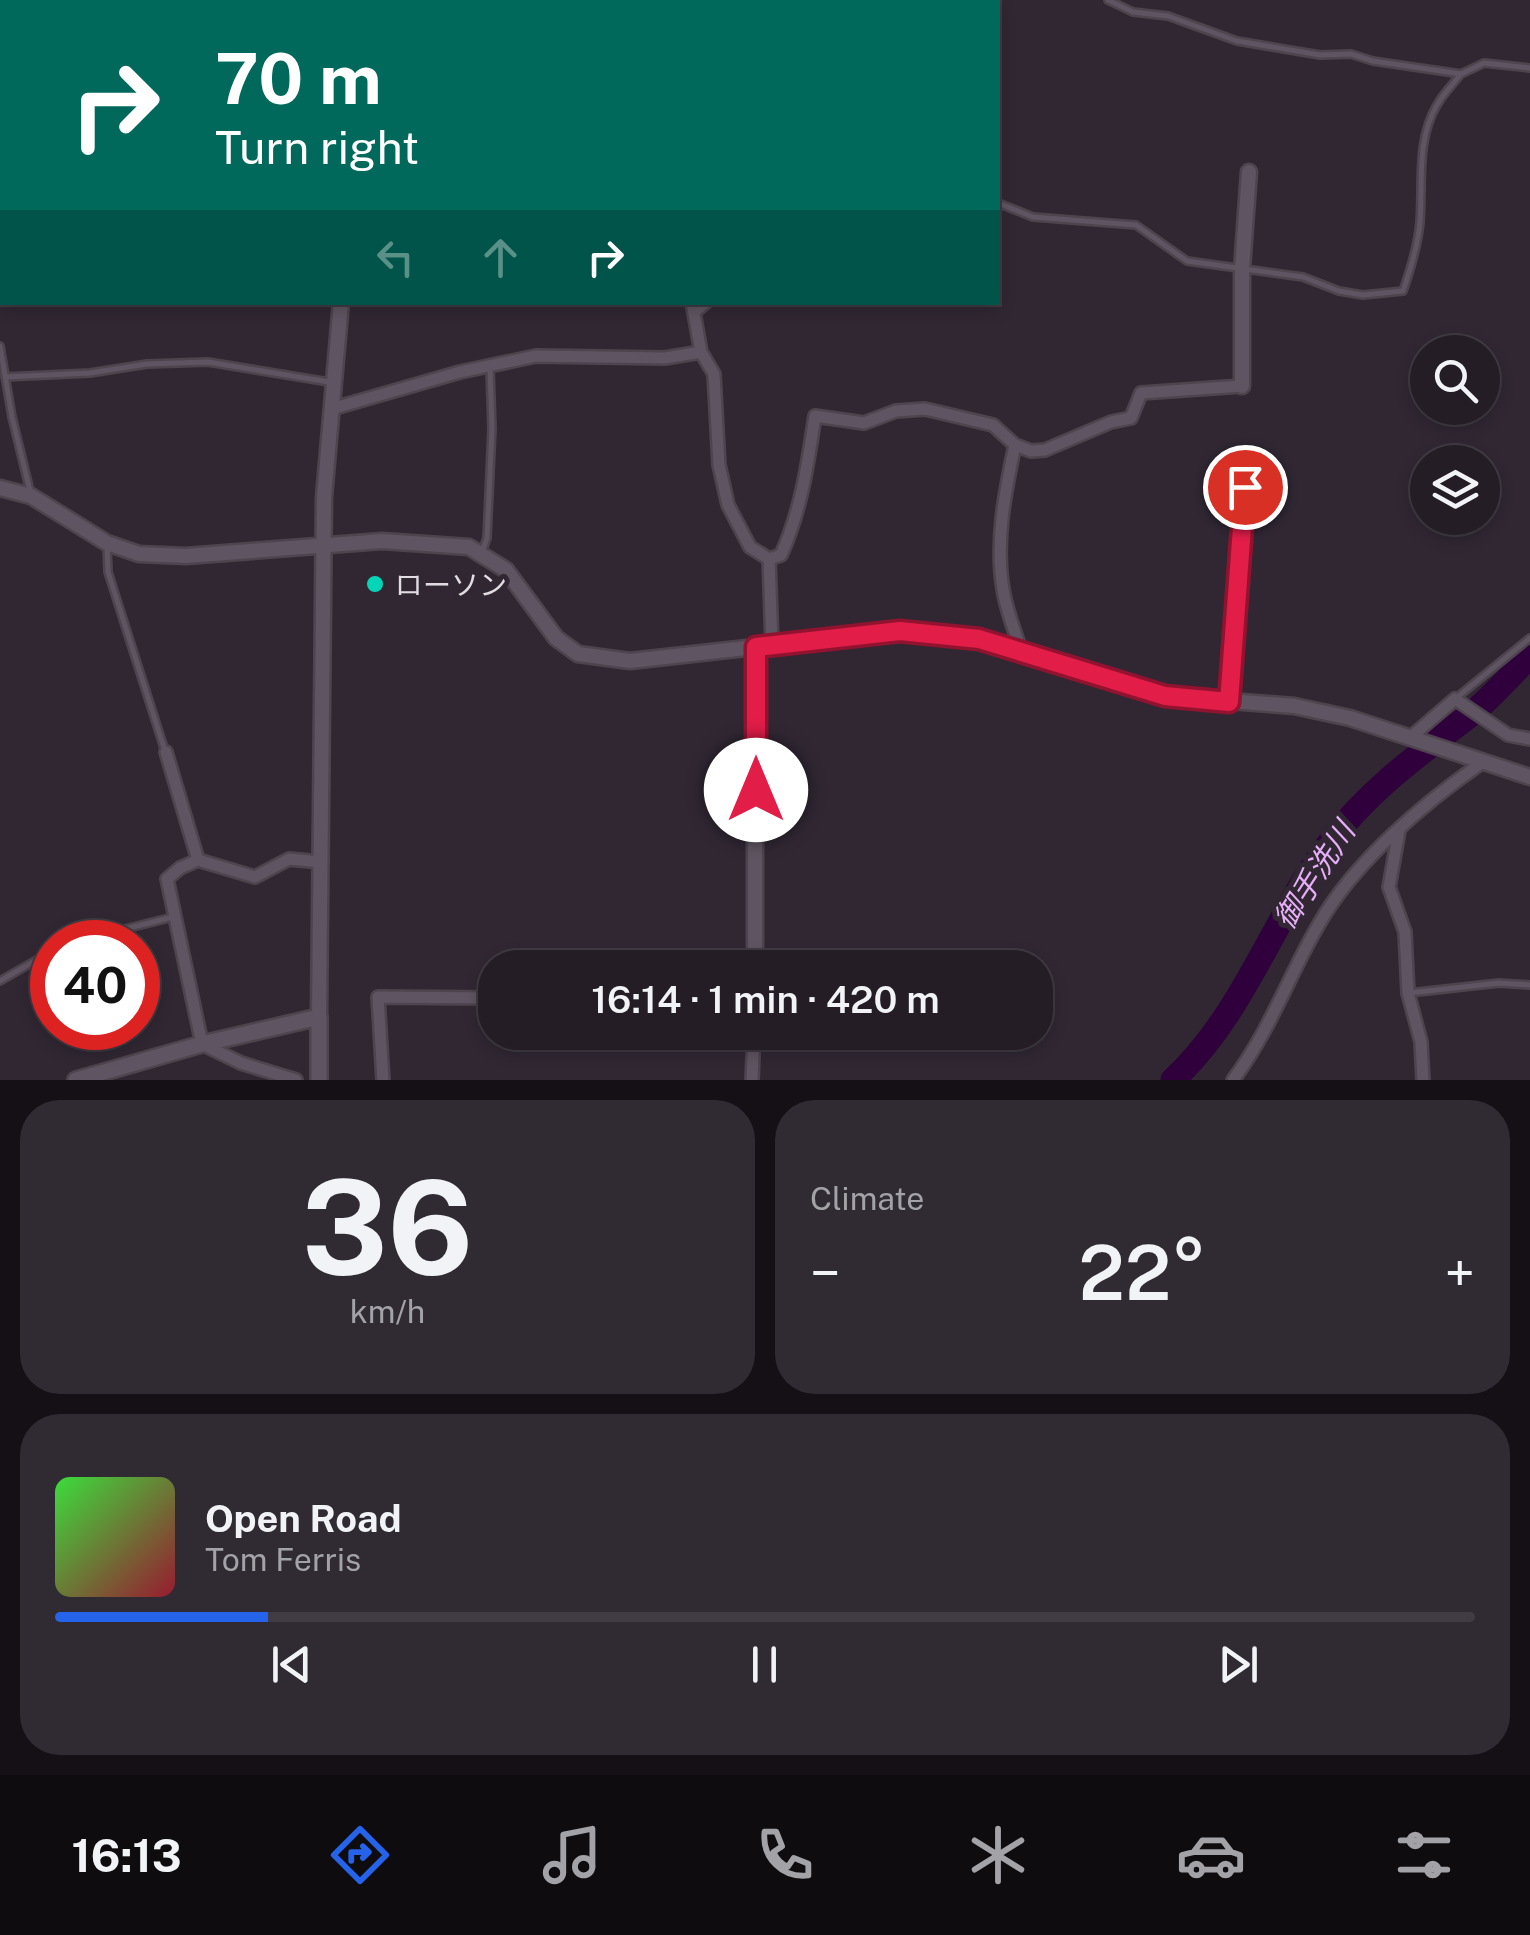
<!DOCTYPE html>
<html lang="en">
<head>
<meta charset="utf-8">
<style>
	:root { --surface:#241d26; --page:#302a32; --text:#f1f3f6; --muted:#a3a2a7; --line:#413b43; --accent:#2563eb }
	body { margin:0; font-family:"Public Sans","Noto Sans JP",sans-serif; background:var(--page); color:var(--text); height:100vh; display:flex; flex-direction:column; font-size:38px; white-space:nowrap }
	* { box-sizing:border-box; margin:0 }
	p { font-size:32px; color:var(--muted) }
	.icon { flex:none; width:55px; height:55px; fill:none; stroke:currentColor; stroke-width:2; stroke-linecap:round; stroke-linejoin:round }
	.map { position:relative; height:1080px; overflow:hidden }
	.side { display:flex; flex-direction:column; gap:20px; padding:20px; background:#141015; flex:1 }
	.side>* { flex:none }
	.guide { position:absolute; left:0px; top:0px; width:1000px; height:305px; box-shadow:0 5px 15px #0003,0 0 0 2px var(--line); background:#00695c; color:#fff; overflow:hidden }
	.controls { position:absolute; left:1410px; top:335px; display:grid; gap:20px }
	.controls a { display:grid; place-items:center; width:90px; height:90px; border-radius:50%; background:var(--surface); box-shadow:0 5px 15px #0003,0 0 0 2px var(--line); font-size:50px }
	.speed { position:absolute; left:30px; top:920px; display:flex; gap:20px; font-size:50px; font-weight:700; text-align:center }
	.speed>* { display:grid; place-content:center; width:130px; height:130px; border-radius:50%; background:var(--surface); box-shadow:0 5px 15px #0003,0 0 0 2px var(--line); line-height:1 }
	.speed .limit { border:15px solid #d22; background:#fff; color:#111 }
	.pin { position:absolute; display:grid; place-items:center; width:85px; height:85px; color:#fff; margin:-42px; border:5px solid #fff; border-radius:50%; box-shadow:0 2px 10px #0007 }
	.me { position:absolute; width:110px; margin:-55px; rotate:0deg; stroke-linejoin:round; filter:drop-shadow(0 0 8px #0008) }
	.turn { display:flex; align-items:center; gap:35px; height:210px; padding:0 50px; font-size:45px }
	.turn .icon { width:130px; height:130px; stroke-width:2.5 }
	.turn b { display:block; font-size:70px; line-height:85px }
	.lanes { display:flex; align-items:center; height:95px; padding:0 50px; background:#0003; justify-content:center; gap:50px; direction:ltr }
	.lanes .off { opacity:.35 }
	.big { font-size:75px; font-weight:600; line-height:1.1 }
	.side .widget { flex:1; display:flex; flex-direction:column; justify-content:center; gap:15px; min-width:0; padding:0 35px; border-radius:40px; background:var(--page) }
	.side .dial { align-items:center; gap:0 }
	.dial b { font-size:130px; line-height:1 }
	.song { display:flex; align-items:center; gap:30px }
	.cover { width:120px; height:120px; border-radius:15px; background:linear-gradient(135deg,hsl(120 70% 55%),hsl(350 70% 35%)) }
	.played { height:10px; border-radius:5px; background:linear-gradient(90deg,var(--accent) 15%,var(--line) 15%) }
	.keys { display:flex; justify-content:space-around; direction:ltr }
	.heat { display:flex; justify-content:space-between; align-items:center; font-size:55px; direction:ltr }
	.side .tiles { flex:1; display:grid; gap:20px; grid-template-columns:1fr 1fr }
	.widget:last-child { grid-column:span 2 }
	.trip { position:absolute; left:478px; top:950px; width:575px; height:100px; border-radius:40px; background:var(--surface); box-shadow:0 5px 15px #0003,0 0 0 2px var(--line); font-weight:600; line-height:100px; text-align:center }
	.tab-bar { display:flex; height:160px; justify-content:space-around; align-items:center; background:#0e0c0f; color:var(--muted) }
	.tab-bar .icon { width:70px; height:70px }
	.tab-bar .current { color:var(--accent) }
	.tab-bar b { font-size:45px; color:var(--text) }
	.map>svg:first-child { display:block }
</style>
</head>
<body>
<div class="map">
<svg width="1530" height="1080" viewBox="0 0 1530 1080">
	<rect width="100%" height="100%" fill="#302733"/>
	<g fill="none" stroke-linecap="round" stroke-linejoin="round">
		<path stroke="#30003d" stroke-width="25" d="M1173 1080C1245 1013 1274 915 1333 838 1371 788 1421 753 1470 715 1491 698 1510 676 1530 656"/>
		<defs>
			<path id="service" d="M1108 0 1133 12 1168 16 1237 41 1320 55 1351 54 1373 61 1461 74 1484 63 1530 68
				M949 2 951 0
				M998 203 1033 217 1136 225 1187 261 1303 277 1339 291 1363 295 1403 291C1411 268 1418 246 1420 222 1423 184 1416 140 1437 105 1443 94 1453 84 1461 74
				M0 346 12 417 31 495
				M5 377 90 373 147 364 208 362 329 382
				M107 546 108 572 165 751
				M482 552 487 538 492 429 490 369
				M1229 699 1245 487
				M1455 699 1530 638
				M73 942 173 917
				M0 981 52 951
				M1409 993 1499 983 1530 985"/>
			<path id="minor" d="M390 0 391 2
				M739 2 766 0
				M692 302 701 352 714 374 719 465 728 505 750 547 769 559
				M694 312 706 302
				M331 409 460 372 536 356 665 358 701 352
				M1015 445C1005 492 995 541 1003 589 1006 610 1015 631 1021 651
				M769 559 781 555C801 511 808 463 815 416L864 423 896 411 925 409 993 425 1015 445 1031 451 1045 450 1111 422 1131 418 1141 393 1242 386
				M769 559 772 645
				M1411 737 1455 699 1508 735 1530 739
				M166 752 198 860
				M1399 831 1389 887 1405 932 1408 993 1421 1042 1423 1080
				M296 1080 241 1063 202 1044 167 879 180 868 198 860 255 877 289 859 320 862
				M383 1080 378 997 495 998
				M752 1080 754 1032
				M1233 1080C1271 1029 1288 977 1319 924 1354 862 1425 802 1483 762"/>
			<path id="tertiary" d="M500 2 502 0
				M1242 386V269L1249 172
				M0 488 31 496 107 543 139 554 186 556 382 541 469 547 506 570 556 638 578 654 630 661 899 631 979 639 1165 696 1294 706 1350 718 1530 777
				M755 647V968
				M319 1017 324 497 341 302"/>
			<path id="secondary" d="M76 1080 202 1044 319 1017V1080"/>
		</defs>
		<use href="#service" stroke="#4d444e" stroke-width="10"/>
		<use href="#minor" stroke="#4d444e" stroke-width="16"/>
		<use href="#tertiary" stroke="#4d444e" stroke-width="19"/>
		<use href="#secondary" stroke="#4d444e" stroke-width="20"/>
		<use href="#service" stroke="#5f5562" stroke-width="5"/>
		<use href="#minor" stroke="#5f5562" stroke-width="11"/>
		<use href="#tertiary" stroke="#5f5562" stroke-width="14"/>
		<use href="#secondary" stroke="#5f5562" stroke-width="15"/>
	</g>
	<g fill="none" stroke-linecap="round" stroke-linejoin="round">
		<defs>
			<path id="route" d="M756 790V647L900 631 979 639 1165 696 1229 702 1245 487"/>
		</defs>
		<use href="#route" stroke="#92132f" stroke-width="25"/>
		<use href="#route" stroke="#e11d48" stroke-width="18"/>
	</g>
	<circle fill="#04d5b6" stroke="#302733" stroke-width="4" cx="375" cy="584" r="10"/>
	<g text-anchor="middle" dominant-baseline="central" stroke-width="10" stroke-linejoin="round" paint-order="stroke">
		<g font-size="28" fill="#e2dce3" stroke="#302733" text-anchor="start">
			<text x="395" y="584">ローソン</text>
		</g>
		<g font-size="30" font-style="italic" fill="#e6aef7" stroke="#302733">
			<text transform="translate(1314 875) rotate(-57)">御手洗川</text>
		</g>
	</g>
</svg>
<div class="controls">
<a><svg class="icon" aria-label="search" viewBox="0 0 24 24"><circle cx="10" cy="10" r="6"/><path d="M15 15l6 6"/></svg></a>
<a><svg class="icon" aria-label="layers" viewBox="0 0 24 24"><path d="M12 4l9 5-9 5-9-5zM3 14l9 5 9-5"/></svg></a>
</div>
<div class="speed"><div class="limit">40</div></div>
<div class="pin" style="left:1245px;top:487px;background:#d93025"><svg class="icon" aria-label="arrive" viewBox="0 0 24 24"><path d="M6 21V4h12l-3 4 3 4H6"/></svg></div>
<svg class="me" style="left:756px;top:790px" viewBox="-20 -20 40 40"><circle r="19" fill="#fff"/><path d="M0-13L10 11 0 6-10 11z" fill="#e11d48"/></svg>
<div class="trip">16:14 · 1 min · 420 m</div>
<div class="guide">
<div class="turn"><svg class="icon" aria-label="right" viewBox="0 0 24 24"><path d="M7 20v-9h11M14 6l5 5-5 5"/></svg><div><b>70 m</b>Turn right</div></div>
<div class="lanes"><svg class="icon off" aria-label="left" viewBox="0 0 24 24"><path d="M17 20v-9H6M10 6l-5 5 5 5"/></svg><svg class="icon off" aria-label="ahead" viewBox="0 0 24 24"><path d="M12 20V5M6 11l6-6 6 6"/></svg><svg class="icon" aria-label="right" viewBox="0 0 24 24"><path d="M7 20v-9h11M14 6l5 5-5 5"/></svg></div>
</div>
</div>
<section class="side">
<div class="tiles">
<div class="widget dial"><b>36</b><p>km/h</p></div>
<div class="widget"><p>Climate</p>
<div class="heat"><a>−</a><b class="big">22°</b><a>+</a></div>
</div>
<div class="widget">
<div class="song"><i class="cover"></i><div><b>Open Road</b><p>Tom Ferris</p></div></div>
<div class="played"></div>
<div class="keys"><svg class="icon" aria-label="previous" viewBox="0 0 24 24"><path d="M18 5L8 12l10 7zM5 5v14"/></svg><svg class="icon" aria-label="pause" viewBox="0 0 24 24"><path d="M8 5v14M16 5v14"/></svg><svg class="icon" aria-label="next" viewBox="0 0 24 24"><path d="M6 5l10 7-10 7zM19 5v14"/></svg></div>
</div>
</div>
</section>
<nav class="tab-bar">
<b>16:13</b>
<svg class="icon current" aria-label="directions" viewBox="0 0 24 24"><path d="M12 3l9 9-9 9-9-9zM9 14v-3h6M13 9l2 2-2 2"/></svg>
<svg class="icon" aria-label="music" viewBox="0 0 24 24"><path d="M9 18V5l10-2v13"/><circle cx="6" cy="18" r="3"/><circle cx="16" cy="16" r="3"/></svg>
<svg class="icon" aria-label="phone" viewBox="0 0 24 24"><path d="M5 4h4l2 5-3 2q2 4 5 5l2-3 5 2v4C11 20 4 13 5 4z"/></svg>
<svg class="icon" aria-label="climate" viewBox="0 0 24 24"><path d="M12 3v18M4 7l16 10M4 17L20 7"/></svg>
<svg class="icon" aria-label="car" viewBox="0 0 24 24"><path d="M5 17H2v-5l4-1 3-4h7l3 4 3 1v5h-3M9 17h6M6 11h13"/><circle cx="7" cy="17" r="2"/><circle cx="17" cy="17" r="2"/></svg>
<svg class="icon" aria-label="filters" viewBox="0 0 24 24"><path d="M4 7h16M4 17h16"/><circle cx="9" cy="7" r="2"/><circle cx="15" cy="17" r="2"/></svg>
</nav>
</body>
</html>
